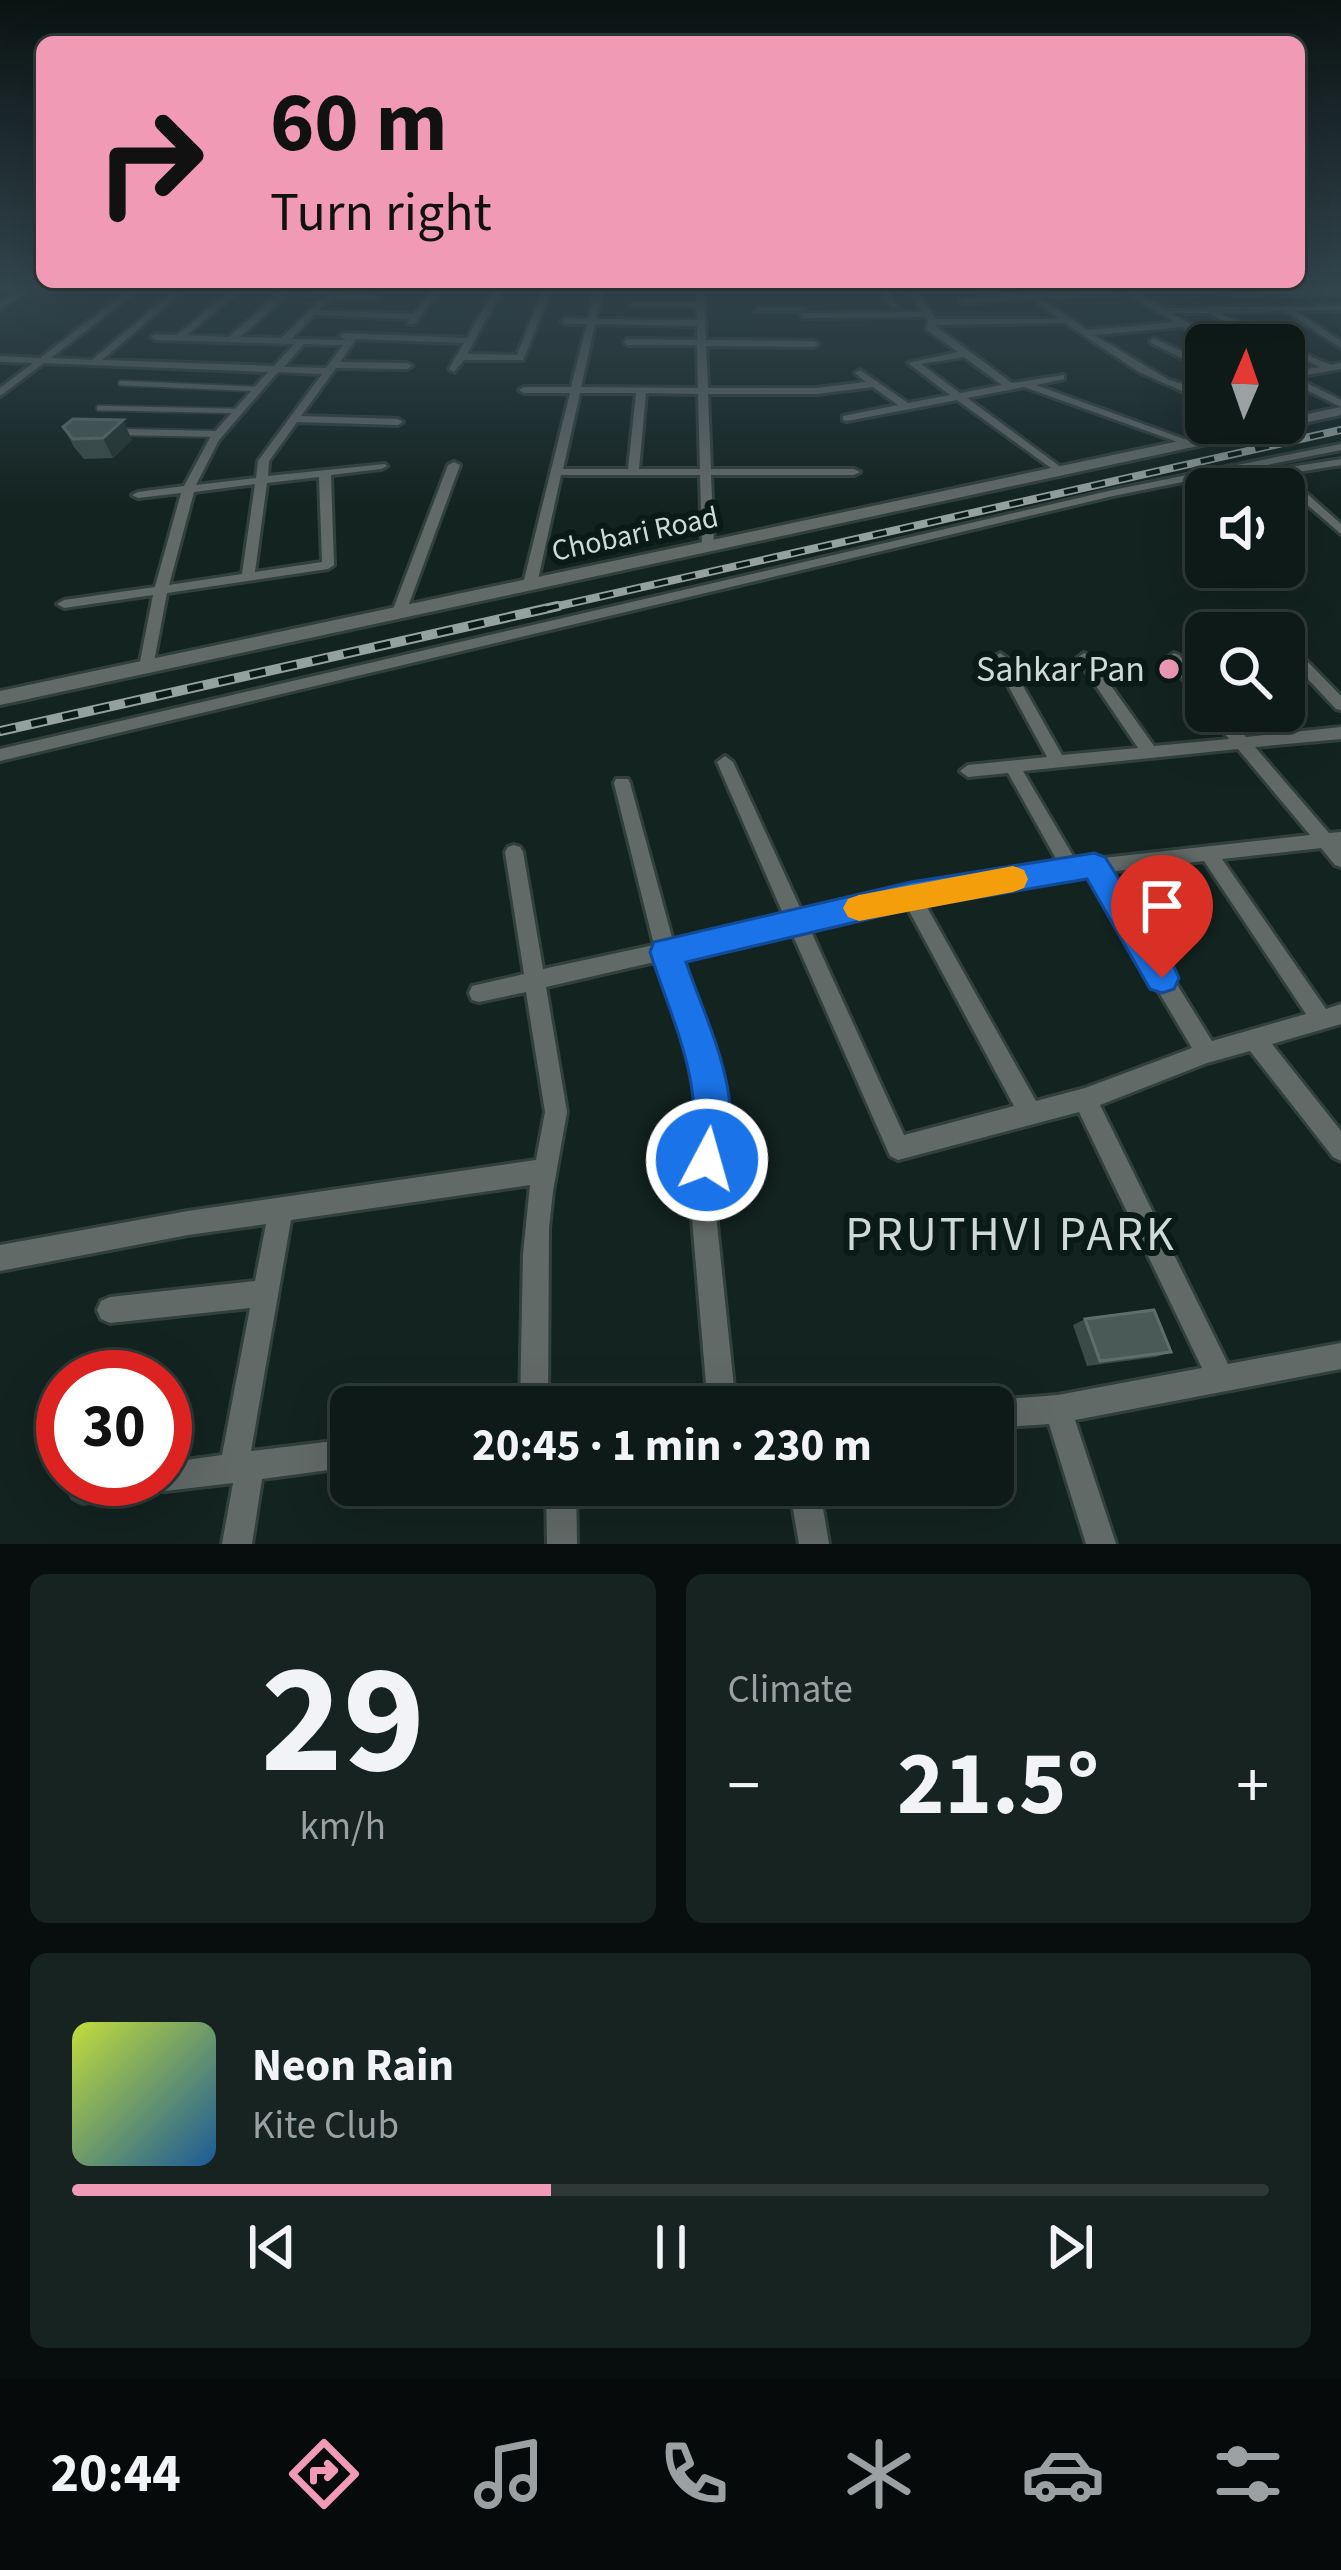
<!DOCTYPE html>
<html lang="en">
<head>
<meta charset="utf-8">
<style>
	:root { --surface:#0e1a18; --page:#172321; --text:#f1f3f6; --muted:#9ba1a2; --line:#2e3837; --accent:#f09ab6 }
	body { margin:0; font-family:"Source Sans 3",sans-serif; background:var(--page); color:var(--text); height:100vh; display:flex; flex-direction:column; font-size:45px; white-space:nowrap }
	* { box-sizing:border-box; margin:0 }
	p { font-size:39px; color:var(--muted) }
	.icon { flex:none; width:66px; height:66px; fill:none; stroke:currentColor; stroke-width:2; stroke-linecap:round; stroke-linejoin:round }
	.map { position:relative; height:1544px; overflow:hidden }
	.side { display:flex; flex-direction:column; gap:30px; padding:30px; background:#080e0d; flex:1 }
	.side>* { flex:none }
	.top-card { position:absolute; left:36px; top:36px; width:1269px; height:252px; border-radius:18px; box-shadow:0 12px 48px #0002,0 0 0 3px var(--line); background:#f09ab6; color:#111; overflow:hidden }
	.needle { width:78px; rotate:2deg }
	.controls { position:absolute; left:1185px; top:324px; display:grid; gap:24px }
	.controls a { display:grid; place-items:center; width:120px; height:120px; border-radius:18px; background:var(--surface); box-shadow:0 12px 48px #0002,0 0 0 3px var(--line); font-size:60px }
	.speed { position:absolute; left:36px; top:1350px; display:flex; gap:24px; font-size:60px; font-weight:700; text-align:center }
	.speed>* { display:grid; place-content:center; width:156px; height:156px; border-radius:50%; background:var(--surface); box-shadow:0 12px 48px #0002,0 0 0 3px var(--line); line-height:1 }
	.speed .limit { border:18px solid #d22; background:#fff; color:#111 }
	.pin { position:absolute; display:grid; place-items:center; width:102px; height:102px; color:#fff; margin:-123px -51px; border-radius:50% 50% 50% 0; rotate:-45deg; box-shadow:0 0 12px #0007 }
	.pin .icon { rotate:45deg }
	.me { position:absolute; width:132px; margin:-66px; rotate:6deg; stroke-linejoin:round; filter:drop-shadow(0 0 9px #0008) }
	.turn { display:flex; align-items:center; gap:42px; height:252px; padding:0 36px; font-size:54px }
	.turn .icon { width:156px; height:156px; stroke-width:2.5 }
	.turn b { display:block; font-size:84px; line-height:102px }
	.big { font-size:90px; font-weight:700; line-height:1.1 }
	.side .widget { flex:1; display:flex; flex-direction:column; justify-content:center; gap:18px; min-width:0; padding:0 42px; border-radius:18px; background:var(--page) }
	.side .dial { align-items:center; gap:0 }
	.dial b { font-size:156px; line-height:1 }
	.song { display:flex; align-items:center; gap:36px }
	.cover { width:144px; height:144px; border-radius:18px; background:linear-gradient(135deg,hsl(70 70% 55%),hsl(210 70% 35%)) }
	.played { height:12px; border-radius:6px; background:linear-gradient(90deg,var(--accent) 40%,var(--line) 40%) }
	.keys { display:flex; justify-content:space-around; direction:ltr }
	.heat { display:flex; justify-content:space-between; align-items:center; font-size:66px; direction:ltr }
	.side .tiles { flex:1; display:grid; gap:30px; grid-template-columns:1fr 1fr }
	.widget:last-child { grid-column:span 2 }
	.trip { position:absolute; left:330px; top:1386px; width:684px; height:120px; border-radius:18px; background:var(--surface); box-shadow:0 12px 48px #0002,0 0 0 3px var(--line); font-weight:700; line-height:120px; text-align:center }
	.menu { display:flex; height:192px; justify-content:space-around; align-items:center; background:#060a0a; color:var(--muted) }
	.menu .icon { width:84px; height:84px }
	.menu .selected { color:var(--accent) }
	.menu b { font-size:54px; color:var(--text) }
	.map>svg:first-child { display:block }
</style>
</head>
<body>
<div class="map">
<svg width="1341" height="1544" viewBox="0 0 1341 1544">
	<rect width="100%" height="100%" fill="#132320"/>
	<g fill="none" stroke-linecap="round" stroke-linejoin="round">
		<defs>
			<path id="service-far1" d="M121 383 258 389
				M99 408 238 411"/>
			<path id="service" d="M120 432 219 434"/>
			<path id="minor" d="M20 290H30L0 309V303Z
				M129 290H138L51 358 92 360 175 290H184L102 360 274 366 294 344 155 340 151 337 155 334 177 335 232 290H241L187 335 229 337 280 292 274 290H340L338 293 376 295 379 299 333 298 320 310 413 314 433 290H441L414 324H408L409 319 315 315 291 339 346 340 340 336 344 333 467 338 494 290H502L467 354 517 355 542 292 533 290H551L523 360H464L454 372 449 369 464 343 356 339 340 362 407 363 412 366 407 369 336 368 301 416 398 419 403 422 398 425 297 422 269 461 268 476 385 464 387 466 381 469 331 475 334 565 328 569 167 593 153 667 146 672 139 667 153 595 64 608 57 604 64 600 155 587 181 493 138 498 132 495 138 492 184 486 211 436 268 372 44 363 0 396V388L33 363 0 362V356L40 358ZM290 293 327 294 281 338 240 337ZM304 344 343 345 326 368 284 367ZM278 372 322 374 258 461 256 478 196 485 219 440ZM319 477 322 562 255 572 267 483ZM255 484 242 574 169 585 194 492Z
				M595 290H603L596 319 697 320 696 307H634L630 305 634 303 696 302V290H704L706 340 814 341 818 344 814 347 706 346 708 388H816L866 382 855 373 860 370 908 403 950 395 908 363 958 352 926 329 928 320 925 317 803 318 800 313 922 312 908 290H916L936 319H1051L1058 318 1033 299 965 303 961 301 965 299 1098 290H1145L1137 293 1164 308 1341 306V310L1296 311 1341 341V348L1285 311 1220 313 1282 345H1271L1208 313H1172L1224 345H1214L1183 327 1094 335 1169 380 1206 390V396L1184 392 1139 372 1065 323 934 325 1012 383 1064 375V379L1036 385 1195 443 1186 445 1024 387 967 398 1062 468 1064 470 1058 473 957 400 847 421 843 420V416L898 405 873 387 816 394H708L711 469H854L860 472 854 475H711L714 545 708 549 702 545 700 475H561L537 584 530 588 523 584 570 393H524L519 390 524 387H571L587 324H565L561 321 565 318 588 319ZM1126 293 1175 322 1087 330 1042 299ZM595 324 697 326V340L628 339 624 342 628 345H697L698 388 581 387ZM964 357 1002 385 960 393 921 364ZM580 393H636L628 469H563ZM646 393 698 394 700 469H639Z
				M881 290H889L897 307H891Z
				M1341 290V294L1236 296 1232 294 1236 292Z
				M759 307H801L805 309 801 311H756Z
				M1154 338 1206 363V370L1151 343 1150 341Z
				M1284 345 1331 365 1341 363V369L1295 377 1341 400V407L1284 379V372L1320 367 1284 351Z
				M1284 404 1310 416 1311 418 1302 420 1284 411Z
				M1341 444V450L1113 496 0 761V749L1113 490Z
				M1341 459V465L1285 474 1341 524V534L1274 476 1247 480 1241 477 1247 474Z
				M454 462 460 465 406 612 399 616 394 615 392 612 448 465Z
				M1000 653 1007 658 1062 755 1138 748 1077 658 1084 653 1089 655 1154 746 1229 739 1207 711H1224L1246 737 1341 727V739L1255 747 1329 833 1341 832V867L1335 865 1321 848 1222 859 1326 1009 1341 1004V1024L1272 1044 1341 1131V1161L1333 1157 1250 1051 1207 1063 1100 1105 1228 1364 1341 1343V1369L1075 1420 1116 1544H1086L1049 1424 993 1428V1407H982L983 1404 993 1400 1058 1395 1202 1368 1079 1112 898 1160 890 1156 791 931 678 957 723 1089 725 1138 714 1195 736 1407H708L690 1195 703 1138 701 1089 659 961 546 987 567 1112 553 1191 549 1228 548 1407H520L523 1254 530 1185 291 1220 251 1451 351 1439V1467L262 1479 252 1544H222L233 1483 165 1491 160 1490 151 1493 83 1503 73 1498 68 1488 72 1479H165V1463L222 1455 250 1308 110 1323 101 1319 97 1310 101 1301 110 1297 255 1281 266 1224 188 1235 0 1271V1245L188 1211 536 1160 545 1112 526 992 479 1002 472 1000 469 993 472 986 524 974 505 852 508 847 514 845 520 847 523 852 543 969 654 945 614 783 616 779H628L630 783 673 941 784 916 717 762 725 756 733 762 802 912 911 888 1059 864 1008 773 968 777 960 771 968 765 1047 757 993 658ZM1238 749 1310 835 1076 861 1023 771ZM1204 861 1306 1014 1212 1041 1107 872ZM1089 874 1192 1048 1085 1088 1036 1101 924 902ZM906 905 1014 1106 904 1135 809 927Z
				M1174 653 1179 655 1206 689V704L1201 703 1167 658Z
				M1298 655 1303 657 1341 696V710L1336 709 1293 663 1291 660 1293 657Z
				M546 1485H576L577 1544H547Z
				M789 1485H819L829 1544H799Z"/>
			<path id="tertiary" d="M1341 407V415L0 705V691L1264 423H1284V419Z"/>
		</defs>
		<use href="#service-far1" stroke="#31403d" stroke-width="8"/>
		<use href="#service" stroke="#31403d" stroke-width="10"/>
		<use href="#minor" stroke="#31403d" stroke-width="6"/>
		<use href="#tertiary" stroke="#31403d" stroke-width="6"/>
		<use href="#service-far1" stroke="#626a68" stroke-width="4.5"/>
		<use href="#service" stroke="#626a68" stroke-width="6"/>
		<use href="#minor" fill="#626a68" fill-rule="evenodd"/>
		<use href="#tertiary" fill="#626a68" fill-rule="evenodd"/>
		<defs>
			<path id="rail-far1" d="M545 609 1341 430"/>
			<path id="rail" d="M0 731 558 606"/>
		</defs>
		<use href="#rail-far1" stroke="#95a19f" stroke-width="8"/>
		<use href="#rail" stroke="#95a19f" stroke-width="10"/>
		<use href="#rail-far1" stroke="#091a17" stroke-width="4.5" stroke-dasharray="14" stroke-linecap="butt"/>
		<use href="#rail" stroke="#091a17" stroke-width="6" stroke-dasharray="16" stroke-linecap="butt"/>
	</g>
	<path fill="#3a4b48" d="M63 427 132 440 113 458 84 459 74 447Z
		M1085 1319 1171 1352 1156 1357 1087 1366 1073 1325Z"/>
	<path fill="#243431" d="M123 420 132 440 113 458 103 438Z"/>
	<path fill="#4a5a57" stroke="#5f6e6b" stroke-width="3" d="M73 419 123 420 103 438 73 439 63 427Z
		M1154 1310 1171 1352 1100 1361 1085 1319Z"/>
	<linearGradient id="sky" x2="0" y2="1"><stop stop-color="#0a1312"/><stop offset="0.57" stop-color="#33454e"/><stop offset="1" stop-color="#33454e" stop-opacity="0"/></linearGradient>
	<rect width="1341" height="506" fill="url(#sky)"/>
	<path fill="#1a73e8" stroke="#114b97" stroke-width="3" d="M1094 853 1105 857 1174 967 1179 978 1174 989 1162 993 1150 989 1087 879 911 909 686 962C709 1030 750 1103 720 1174L707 1179 693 1174 687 1160C710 1093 670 1016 650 952L654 942 911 882Z"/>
	<path fill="#f59e0b" d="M1013 866 1024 870 1028 879 1024 888 1013 892 859 921 848 917 843 908 848 899 859 895Z"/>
	<circle fill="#f09ab6" stroke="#091a17" stroke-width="4.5" cx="1169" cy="669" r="12"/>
	<g text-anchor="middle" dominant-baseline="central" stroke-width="12" stroke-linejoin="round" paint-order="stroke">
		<g font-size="30" fill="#cfd9d7" stroke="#091a17">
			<text transform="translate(635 534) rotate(-12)">Chobari Road</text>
		</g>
		<g font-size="36" fill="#cfd9d7" stroke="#091a17" text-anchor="end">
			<text x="1145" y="669">Sahkar Pan</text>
		</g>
		<g font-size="48" letter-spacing="3" fill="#cfd9d7" stroke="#091a17">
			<text x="1011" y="1235">PRUTHVI PARK</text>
		</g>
	</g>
</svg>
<div class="controls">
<a><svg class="needle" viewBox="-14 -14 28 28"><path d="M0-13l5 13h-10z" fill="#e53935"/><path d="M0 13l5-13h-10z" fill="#9ba1a2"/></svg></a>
<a><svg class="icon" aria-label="sound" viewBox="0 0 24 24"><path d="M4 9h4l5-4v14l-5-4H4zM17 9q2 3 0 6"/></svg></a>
<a><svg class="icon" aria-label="search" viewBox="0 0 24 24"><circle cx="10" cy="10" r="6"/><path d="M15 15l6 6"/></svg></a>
</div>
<div class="speed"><div class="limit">30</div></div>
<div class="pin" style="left:1162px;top:978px;background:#d93025"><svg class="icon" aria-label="arrive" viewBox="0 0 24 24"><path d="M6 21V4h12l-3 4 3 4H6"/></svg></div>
<svg class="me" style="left:707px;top:1160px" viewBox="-20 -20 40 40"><circle r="17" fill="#1a73e8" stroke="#fff" stroke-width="3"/><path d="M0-11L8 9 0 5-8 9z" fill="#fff"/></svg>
<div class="trip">20:45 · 1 min · 230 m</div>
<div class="top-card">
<div class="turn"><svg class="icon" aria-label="right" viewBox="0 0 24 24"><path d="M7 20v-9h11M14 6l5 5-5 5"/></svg><div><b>60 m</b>Turn right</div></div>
</div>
</div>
<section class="side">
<div class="tiles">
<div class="widget dial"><b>29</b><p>km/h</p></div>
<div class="widget"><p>Climate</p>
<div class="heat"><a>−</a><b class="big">21.5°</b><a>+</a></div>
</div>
<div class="widget">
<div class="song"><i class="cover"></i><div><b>Neon Rain</b><p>Kite Club</p></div></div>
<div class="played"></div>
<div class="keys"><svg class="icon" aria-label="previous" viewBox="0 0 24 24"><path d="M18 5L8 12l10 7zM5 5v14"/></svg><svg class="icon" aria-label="pause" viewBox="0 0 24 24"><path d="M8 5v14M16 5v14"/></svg><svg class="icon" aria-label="next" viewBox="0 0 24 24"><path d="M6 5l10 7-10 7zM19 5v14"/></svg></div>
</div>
</div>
</section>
<nav class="menu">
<b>20:44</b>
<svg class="icon selected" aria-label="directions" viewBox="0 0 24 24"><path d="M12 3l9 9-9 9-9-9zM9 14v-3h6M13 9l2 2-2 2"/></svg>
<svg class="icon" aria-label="music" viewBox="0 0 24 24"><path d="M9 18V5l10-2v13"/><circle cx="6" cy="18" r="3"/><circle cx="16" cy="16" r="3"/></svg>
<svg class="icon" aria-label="phone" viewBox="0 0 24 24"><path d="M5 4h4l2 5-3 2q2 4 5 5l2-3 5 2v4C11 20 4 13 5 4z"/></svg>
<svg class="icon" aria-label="climate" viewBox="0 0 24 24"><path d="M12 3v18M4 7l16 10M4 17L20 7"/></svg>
<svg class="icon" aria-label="car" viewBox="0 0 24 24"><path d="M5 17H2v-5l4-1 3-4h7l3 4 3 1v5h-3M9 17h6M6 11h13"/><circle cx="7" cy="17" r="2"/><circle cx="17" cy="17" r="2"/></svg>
<svg class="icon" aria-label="filters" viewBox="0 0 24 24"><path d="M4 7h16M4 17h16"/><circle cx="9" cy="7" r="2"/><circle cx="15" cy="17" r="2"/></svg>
</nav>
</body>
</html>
